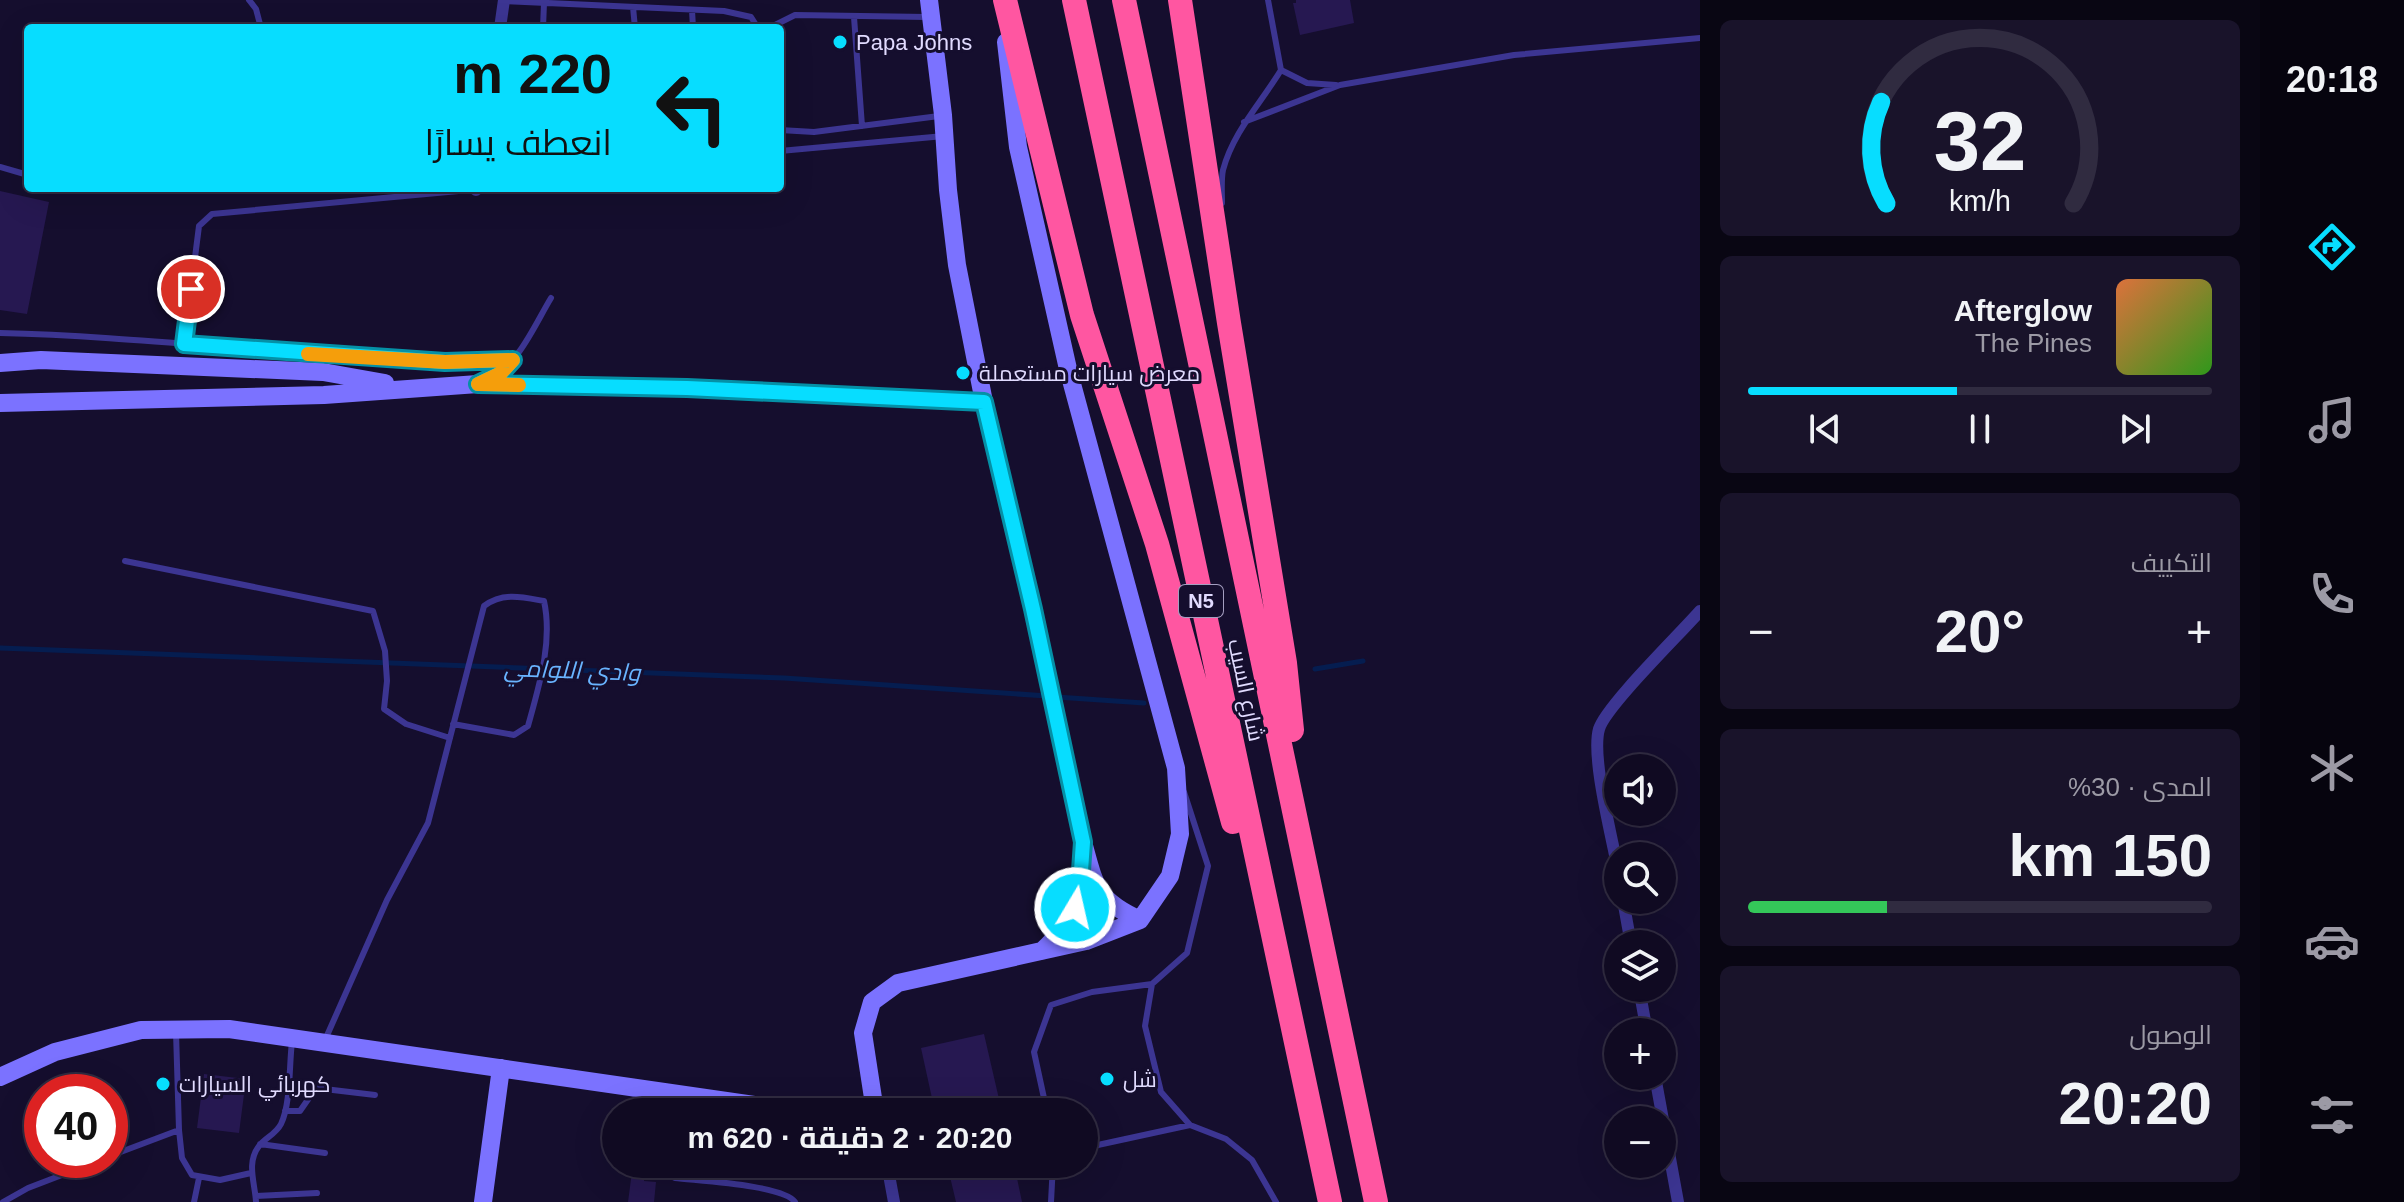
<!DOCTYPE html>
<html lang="ar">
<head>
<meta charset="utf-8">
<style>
	:root { --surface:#100a22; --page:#19132a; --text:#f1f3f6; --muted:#9c9aa5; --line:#302b40; --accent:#07ddff }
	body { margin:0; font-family:Helvetica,Cairo,sans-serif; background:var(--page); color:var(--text); direction:rtl; height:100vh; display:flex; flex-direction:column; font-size:30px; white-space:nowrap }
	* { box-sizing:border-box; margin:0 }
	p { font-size:26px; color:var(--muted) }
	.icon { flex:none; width:44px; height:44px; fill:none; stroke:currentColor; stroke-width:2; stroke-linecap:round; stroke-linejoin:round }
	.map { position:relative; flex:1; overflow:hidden; direction:ltr }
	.drawer { display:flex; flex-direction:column; gap:20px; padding:20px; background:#090613; width:560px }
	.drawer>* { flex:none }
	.top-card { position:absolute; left:24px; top:24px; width:760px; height:168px; border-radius:8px; box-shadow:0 8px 32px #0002,0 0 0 2px var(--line); direction:rtl; background:#07ddff; color:#111; overflow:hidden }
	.buttons { position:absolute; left:1604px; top:754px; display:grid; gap:16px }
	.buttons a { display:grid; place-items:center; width:72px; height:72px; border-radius:50%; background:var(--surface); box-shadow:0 8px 32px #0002,0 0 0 2px var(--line); font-size:40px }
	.speed { position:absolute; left:24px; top:1074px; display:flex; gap:16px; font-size:40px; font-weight:700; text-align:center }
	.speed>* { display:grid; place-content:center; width:104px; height:104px; border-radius:50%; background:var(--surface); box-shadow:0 8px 32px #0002,0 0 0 2px var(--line); line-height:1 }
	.speed .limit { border:12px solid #d22; background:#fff; color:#111 }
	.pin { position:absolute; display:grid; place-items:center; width:68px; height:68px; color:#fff; margin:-34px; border:4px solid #fff; border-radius:50%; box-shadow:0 2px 8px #0007 }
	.me { position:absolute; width:88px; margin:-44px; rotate:9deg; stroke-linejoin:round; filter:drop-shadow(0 0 6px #0008) }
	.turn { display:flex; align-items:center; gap:28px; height:168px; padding:0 40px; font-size:36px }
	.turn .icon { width:104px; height:104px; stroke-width:2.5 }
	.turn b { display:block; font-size:56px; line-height:68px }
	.big { font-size:60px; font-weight:700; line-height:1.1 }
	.drawer .tile { flex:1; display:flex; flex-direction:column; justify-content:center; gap:12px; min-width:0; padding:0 28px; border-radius:12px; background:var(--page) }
	.drawer .dial { align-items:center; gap:0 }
	.dial svg { height:208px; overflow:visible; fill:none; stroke:var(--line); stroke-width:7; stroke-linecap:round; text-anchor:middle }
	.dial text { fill:var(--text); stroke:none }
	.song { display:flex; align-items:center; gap:24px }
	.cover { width:96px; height:96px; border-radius:12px; background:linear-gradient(135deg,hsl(20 70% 55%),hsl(110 70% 35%)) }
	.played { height:8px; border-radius:4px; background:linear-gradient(90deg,var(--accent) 45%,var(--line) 45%) }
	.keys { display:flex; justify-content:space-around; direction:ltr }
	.heat { display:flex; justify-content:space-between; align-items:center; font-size:44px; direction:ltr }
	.charge { height:12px; border-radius:6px; background:linear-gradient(90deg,#34c759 30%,var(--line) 0) }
	.trip { position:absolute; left:602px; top:1098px; width:496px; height:80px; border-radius:40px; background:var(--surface); box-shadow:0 8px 32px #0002,0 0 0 2px var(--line); font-weight:700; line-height:80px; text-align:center; direction:rtl }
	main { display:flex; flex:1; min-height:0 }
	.menu { display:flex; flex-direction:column; width:144px; justify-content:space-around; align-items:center; background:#06040e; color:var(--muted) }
	.menu .icon { width:56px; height:56px }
	.menu .current { color:var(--accent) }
	.menu b { font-size:36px; color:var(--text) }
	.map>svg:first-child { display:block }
</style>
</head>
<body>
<main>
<nav class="menu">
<b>20:18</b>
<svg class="icon current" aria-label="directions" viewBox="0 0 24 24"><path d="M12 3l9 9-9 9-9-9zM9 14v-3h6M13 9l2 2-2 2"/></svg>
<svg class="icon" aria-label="music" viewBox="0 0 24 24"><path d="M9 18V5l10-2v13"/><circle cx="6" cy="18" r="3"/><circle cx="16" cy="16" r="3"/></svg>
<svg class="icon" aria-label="phone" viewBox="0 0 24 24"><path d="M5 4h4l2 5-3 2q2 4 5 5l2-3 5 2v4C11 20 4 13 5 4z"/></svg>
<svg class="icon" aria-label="climate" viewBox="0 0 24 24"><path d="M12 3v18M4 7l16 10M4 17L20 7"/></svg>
<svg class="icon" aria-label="car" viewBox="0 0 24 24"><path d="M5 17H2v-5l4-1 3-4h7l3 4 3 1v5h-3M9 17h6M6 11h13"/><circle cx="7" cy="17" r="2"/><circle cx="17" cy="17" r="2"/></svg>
<svg class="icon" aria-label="filters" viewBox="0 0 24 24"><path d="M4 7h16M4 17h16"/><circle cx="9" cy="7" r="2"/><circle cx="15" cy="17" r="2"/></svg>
</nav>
<section class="drawer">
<div class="tile dial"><svg viewBox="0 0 100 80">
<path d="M14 69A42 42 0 1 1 86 69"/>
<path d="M14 69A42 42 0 0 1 12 30" stroke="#07ddff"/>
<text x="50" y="56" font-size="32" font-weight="700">32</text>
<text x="50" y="72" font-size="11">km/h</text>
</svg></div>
<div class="tile">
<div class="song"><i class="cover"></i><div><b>Afterglow</b><p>The Pines</p></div></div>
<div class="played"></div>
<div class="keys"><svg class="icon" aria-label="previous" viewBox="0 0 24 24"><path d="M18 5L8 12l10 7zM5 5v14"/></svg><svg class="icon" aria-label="pause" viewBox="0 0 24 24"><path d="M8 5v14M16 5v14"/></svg><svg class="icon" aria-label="next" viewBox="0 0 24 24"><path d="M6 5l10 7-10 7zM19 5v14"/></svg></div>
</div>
<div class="tile"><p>التكييف</p>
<div class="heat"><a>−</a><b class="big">20°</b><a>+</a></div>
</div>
<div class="tile"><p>المدى · 30%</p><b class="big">150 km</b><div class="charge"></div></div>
<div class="tile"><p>الوصول</p><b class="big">20:20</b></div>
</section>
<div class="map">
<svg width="1700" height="1202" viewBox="0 0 1700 1202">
	<rect width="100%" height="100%" fill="#150e2e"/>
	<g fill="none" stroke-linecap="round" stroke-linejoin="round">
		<path stroke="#051d50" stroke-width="5" d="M0 648 784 678 1047 696
			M1315 669 1363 661
			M1057 697 1144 703"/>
	</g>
	<path fill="#261851" d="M1296 0H1350L1354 23 1300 35 1293 3H1296Z
		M0 191 49 202 27 314 0 310Z
		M984 1034 1002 1112H935L921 1048Z
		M204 1074 246 1079 239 1133 197 1128Z
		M633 1164H659L658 1174 644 1172V1181L656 1182 654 1202H628Z
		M947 1164H1014L1022 1202H956Z"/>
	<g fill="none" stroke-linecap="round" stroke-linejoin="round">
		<path stroke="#3c3592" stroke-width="6" d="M249 0 256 9 261 28
			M504 1 724 11 751 17 758 28
			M633 7 635 28
			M692 10 693 28
			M854 17 862 126
			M543 28 544 3
			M769 28 795 15 927 17
			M1281 70 1307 83 1336 85
			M1244 122 1340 85 1514 55 1700 38
			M780 130 814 132 939 116
			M780 151 944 136
			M0 167 28 175
			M1222 203C1222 192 1221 180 1223 170 1233 132 1261 103 1281 70L1268 0
			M0 333C171 337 342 364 513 360
			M184 344 199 226 212 214 491 188
			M489 379C519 364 534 326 551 298
			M125 561 373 611 385 651 387 681 384 709 406 724 450 738
			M1152 984 1145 1026 1161 1092 1190 1125 1226 1139 1252 1160 1276 1202
			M325 1040 387 900 428 823 484 606C503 592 522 597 544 601 553 642 539 686 528 726L514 735 453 724
			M285 1111H300L316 1088 375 1095
			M1047 1112 1034 1052 1051 1005 1092 992 1152 984 1187 953 1208 866 1184 792
			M179 1130 182 1158 192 1175 220 1180 251 1173
			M260 1144 325 1153
			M1084 1148 1190 1125
			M110 1156 179 1130 176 1032
			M675 1178C699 1181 783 1185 795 1202
			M256 1196 317 1193
			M3 1202 28 1188 101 1160
			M194 1202 199 1178
			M256 1202C255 1183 246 1163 259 1146 265 1138 276 1134 281 1124 291 1103 289 1065 292 1042
			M1051 1202 1053 1164"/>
		<path stroke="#3c3592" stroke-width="12" d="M500 28 504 0
			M476 190V188
			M1618 870C1612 837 1591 757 1599 729 1606 706 1680 634 1700 611
			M1623 900 1631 944
			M1639 988 1647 1032
			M1655 1076 1678 1202
			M887 1164 894 1202"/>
		<path stroke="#7b72ff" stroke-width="18" d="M929 0 943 115 948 190 957 265 984 402 1033 609 1083 842C1095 886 1096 900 1140 920
			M0 363 41 360 323 372 385 383
			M0 403 324 395 478 384 687 388 984 402
			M1042 951C1076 919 1078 902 1082 857
			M0 1077 55 1052 141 1030 229 1029 803 1112
			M869 1112 875 1111 863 1033 872 1002 898 983 1086 941 1140 920 1170 876 1180 834 1176 768 1068 369 1018 147 1006 42
			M483 1202 501 1068"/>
		<path stroke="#ff56a1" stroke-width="24" d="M1005 0 1082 315 1157 544 1233 822
			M1074 0 1330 1202
			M1124 0 1376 1202
			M1180 0 1229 323 1285 663 1292 730"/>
	</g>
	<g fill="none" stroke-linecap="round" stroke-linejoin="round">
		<defs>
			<path id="route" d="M191 289 184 344 445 362 513 360 501 373 478 384 687 388 984 402 1033 609 1083 842 1080 885 1075 908"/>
		</defs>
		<use href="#route" stroke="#0590a6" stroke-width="20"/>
		<use href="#route" stroke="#07ddff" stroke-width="14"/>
		<path stroke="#f59e0b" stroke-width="14" d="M308 354 445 362 513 360 501 373 478 384 519 385"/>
	</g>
	<g fill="#07ddff" stroke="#150e2e" stroke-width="3">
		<circle cx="840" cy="42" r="8"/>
		<circle cx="963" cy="373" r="8"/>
		<circle cx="1107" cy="1079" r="8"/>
		<circle cx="163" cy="1084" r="8"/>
	</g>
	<g text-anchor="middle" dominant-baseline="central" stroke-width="6" stroke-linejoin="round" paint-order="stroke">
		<rect fill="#150e2e" stroke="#a49ec0" stroke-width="2" x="1179" y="585" width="44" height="32" rx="6"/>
		<g font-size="20" font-weight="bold" fill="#e1dbff">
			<text x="1201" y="601">N5</text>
		</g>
		<g font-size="22" fill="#e1dbff" stroke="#150e2e" text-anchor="start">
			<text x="856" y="42">Papa Johns</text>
			<text x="979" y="373">معرض سيارات مستعملة</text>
			<text x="1123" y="1079">شل</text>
			<text x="179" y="1084">كهربائي السيارات</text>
		</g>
		<g font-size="22" fill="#e1dbff" stroke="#150e2e">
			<text transform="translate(1246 690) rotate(78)">شارع السيب</text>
		</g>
		<g font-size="24" font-style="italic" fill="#69b4ff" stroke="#150e2e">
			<text transform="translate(572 670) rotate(2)">وادي اللوامي</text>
		</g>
	</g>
</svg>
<div class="buttons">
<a><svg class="icon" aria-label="sound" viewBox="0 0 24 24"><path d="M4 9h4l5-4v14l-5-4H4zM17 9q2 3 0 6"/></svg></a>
<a><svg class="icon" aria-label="search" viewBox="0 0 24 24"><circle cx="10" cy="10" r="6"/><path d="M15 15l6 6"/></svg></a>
<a><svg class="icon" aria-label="layers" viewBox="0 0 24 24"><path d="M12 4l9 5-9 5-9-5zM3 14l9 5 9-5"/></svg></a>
<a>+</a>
<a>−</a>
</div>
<div class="speed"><div class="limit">40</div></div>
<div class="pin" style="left:191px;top:289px;background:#d93025"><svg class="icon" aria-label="arrive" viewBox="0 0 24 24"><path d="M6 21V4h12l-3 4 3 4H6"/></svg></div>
<svg class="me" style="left:1075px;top:908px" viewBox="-20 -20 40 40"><circle r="17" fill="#07ddff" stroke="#fff" stroke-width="3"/><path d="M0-11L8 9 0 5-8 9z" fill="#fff"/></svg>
<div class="trip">20:20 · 2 دقيقة · 620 m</div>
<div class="top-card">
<div class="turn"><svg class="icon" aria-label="left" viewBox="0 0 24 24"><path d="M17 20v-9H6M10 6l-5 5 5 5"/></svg><div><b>220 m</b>انعطف يسارًا</div></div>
</div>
</div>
</main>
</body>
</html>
